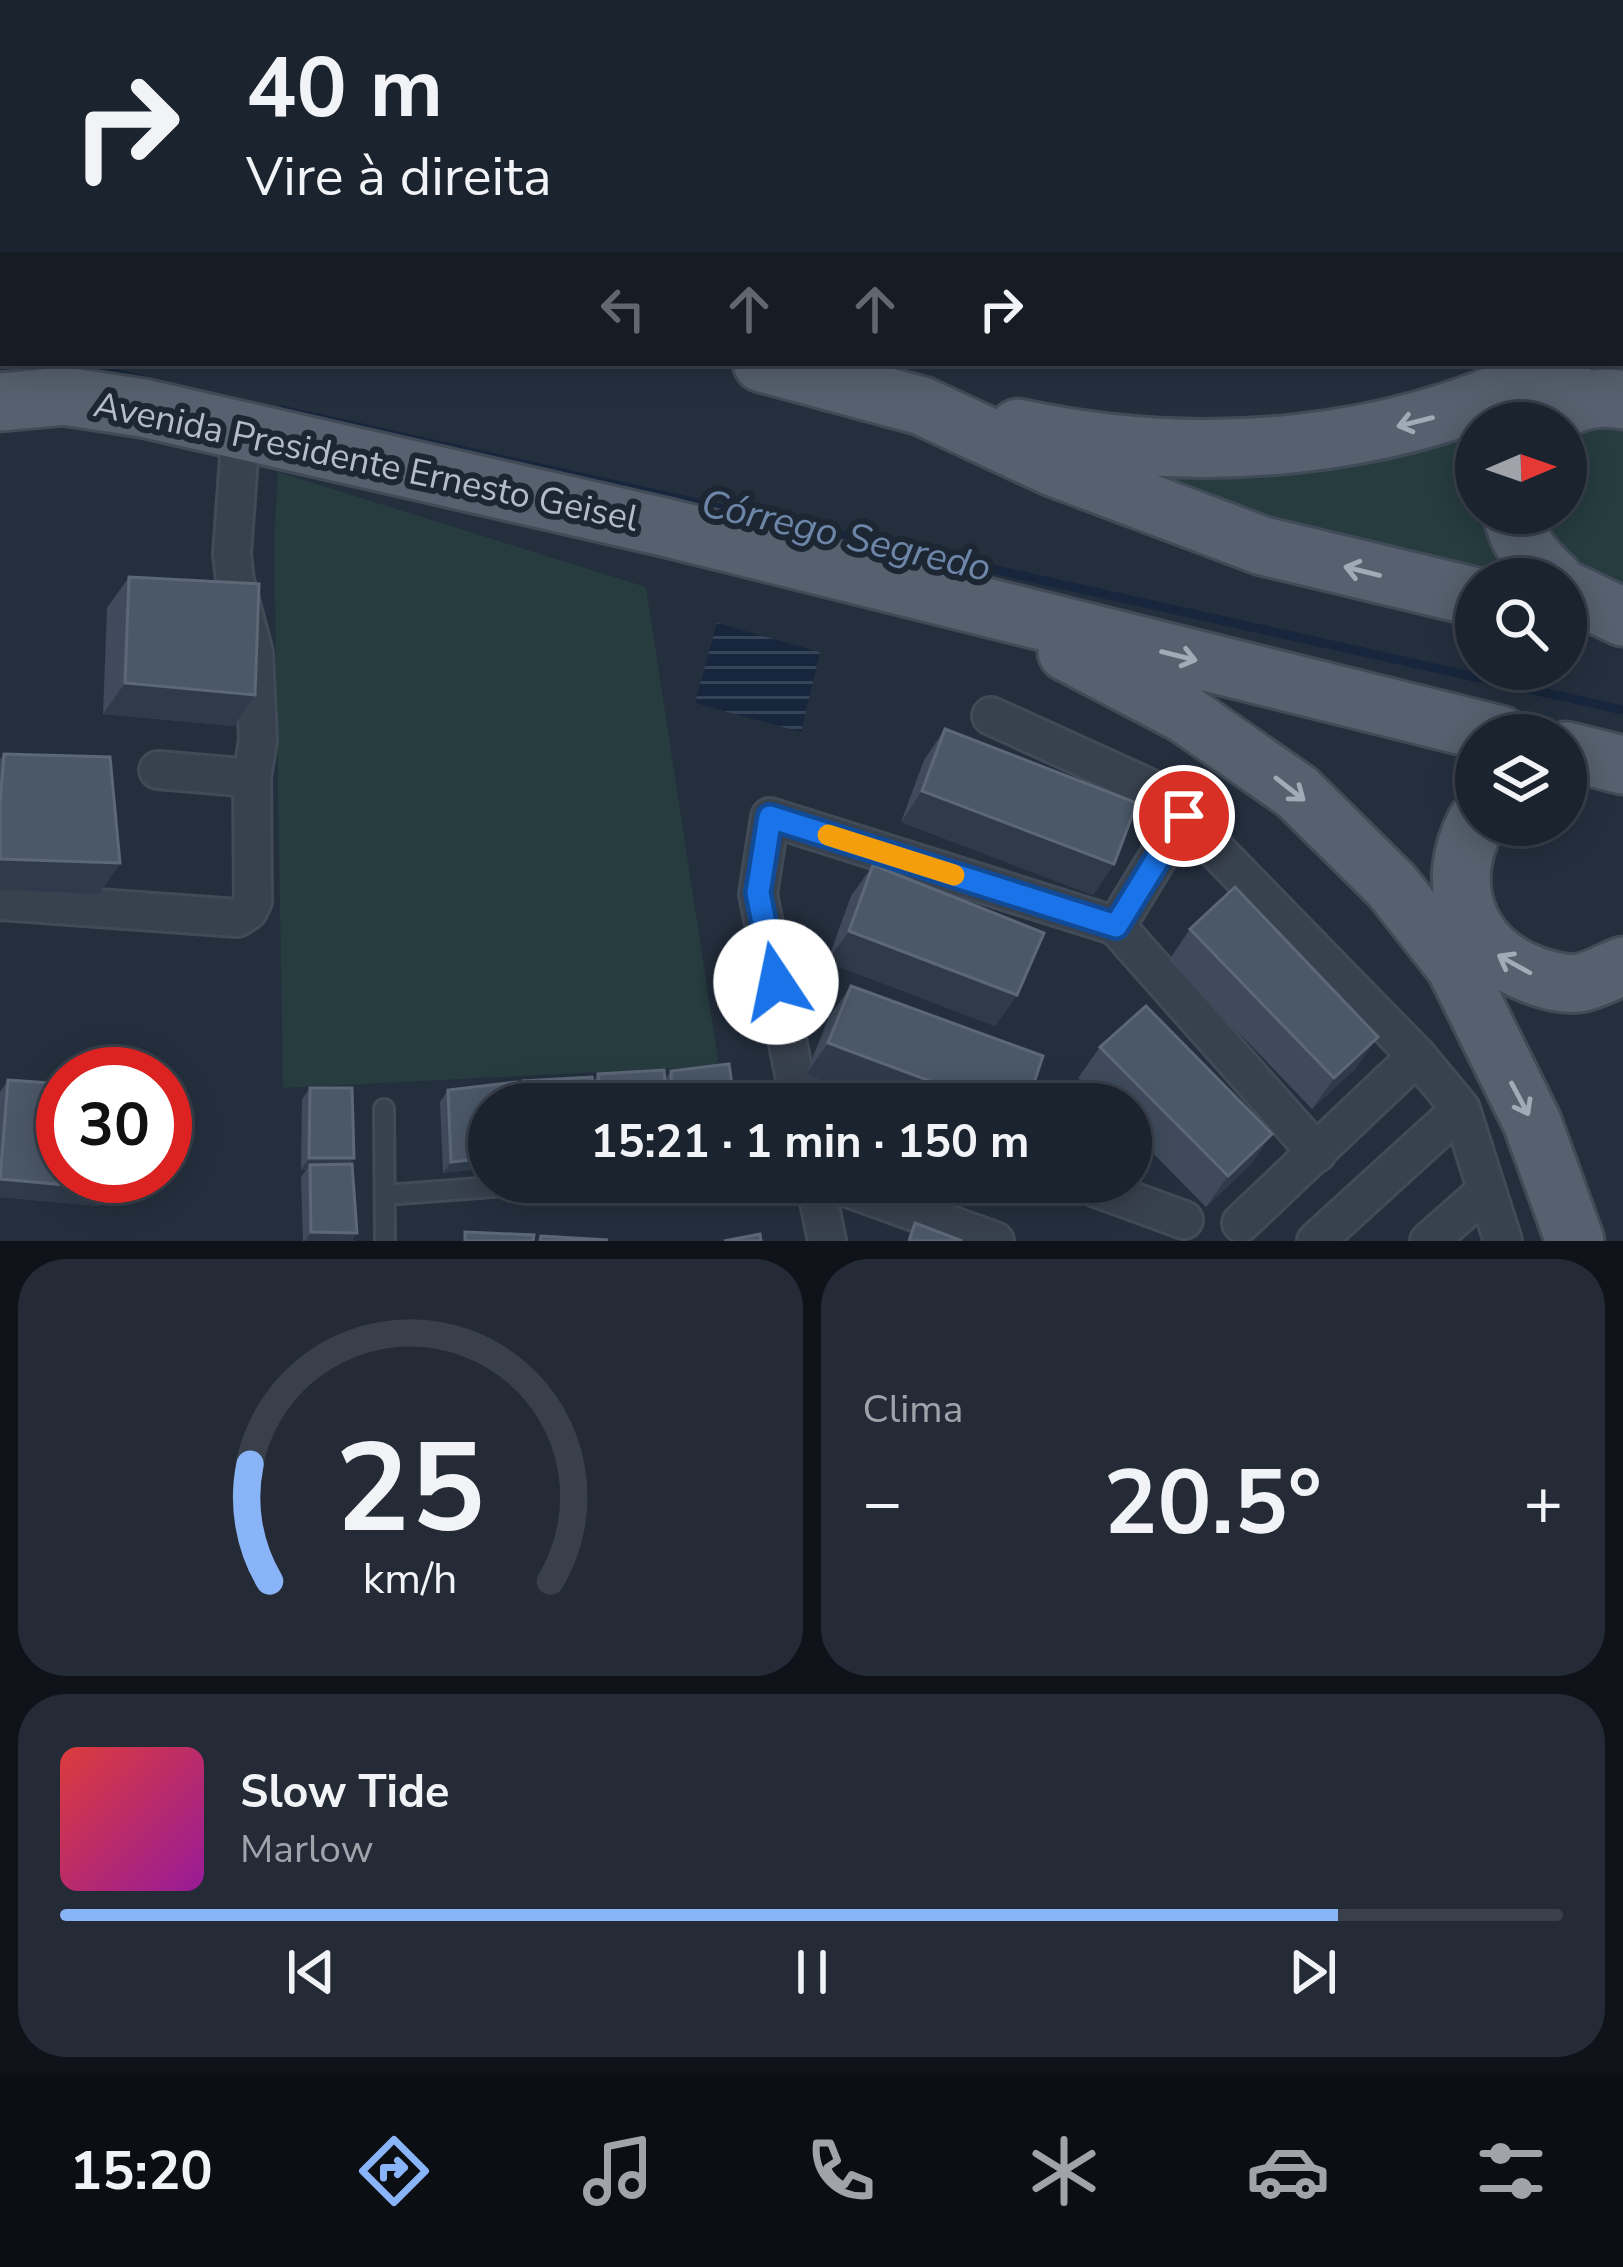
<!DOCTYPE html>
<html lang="pt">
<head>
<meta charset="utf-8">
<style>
	:root { --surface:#1b232e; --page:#242b36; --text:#f1f3f6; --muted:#a0a4aa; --line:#39404a; --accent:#8ab4f8 }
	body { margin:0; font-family:"Nunito Sans",sans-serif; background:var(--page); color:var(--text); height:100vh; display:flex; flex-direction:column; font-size:45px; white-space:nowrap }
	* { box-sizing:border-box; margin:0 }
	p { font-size:39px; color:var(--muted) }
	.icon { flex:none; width:66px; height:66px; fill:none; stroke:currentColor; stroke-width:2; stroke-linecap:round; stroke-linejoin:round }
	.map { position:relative; height:1241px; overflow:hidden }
	.drawer { display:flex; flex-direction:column; gap:18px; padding:18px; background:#0f1319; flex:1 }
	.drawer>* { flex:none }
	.hud { position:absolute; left:0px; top:0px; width:1623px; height:366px; box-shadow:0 6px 30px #0003,0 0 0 3px var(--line); background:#1b232e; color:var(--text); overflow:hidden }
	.needle { width:78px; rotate:88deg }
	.buttons { position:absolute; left:1455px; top:402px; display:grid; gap:24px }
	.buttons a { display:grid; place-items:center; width:132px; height:132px; border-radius:50%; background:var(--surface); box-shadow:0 6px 30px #0003,0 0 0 3px var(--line); font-size:60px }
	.speed { position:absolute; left:36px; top:1047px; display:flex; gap:24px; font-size:60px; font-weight:700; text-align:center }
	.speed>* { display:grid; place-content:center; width:156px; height:156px; border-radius:50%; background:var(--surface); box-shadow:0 6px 30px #0003,0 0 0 3px var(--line); line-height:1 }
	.speed .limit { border:18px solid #d22; background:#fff; color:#111 }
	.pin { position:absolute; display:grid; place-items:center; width:102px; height:102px; color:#fff; margin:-51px; border:6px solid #fff; border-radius:50%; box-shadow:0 3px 12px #0007 }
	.me { position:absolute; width:132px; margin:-66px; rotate:349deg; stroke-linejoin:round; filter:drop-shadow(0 0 9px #0008) }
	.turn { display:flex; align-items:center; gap:42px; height:252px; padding:0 48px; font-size:54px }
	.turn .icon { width:156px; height:156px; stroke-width:2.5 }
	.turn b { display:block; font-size:84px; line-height:102px }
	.lanes { display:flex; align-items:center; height:114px; padding:0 48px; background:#0003; justify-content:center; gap:60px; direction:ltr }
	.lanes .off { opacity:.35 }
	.big { font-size:90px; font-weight:700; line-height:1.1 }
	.drawer .tile { flex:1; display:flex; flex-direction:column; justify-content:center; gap:18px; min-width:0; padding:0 42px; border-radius:48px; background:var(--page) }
	.drawer .dial { align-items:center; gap:0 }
	.dial svg { height:312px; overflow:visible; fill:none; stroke:var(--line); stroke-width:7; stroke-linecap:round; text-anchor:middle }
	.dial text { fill:var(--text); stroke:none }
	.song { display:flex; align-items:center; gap:36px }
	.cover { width:144px; height:144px; border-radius:18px; background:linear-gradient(135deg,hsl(0 70% 55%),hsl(300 70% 35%)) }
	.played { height:12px; border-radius:6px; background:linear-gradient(90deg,var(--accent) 85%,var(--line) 85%) }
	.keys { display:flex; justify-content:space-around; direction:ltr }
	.heat { display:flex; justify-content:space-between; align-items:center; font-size:66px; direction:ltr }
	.drawer .tiles { flex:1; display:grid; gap:18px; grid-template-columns:1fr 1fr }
	.tile:last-child { grid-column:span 2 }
	.trip { position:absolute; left:468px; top:1083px; width:684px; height:120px; border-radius:60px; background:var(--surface); box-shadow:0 6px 30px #0003,0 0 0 3px var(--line); font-weight:700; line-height:120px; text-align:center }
	.menu { display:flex; height:192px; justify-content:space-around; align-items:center; background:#0b0e12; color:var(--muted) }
	.menu .icon { width:84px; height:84px }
	.menu .selected { color:var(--accent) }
	.menu b { font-size:54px; color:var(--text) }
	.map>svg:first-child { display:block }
</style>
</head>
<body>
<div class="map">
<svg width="1623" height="1241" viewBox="0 0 1623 1241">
	<defs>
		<pattern id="water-rules" width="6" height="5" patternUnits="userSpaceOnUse" patternTransform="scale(3)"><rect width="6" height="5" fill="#17263c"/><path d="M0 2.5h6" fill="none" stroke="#364457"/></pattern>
	</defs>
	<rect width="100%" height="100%" fill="#242f3e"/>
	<path fill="#263c3f" d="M1623 351V382L1518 423H1476V513H1494L1522 579H1498L1336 542 1107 459 1485 418 1603 363H1620Z
		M1623 416V589L1584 578 1530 513H1566V427Z
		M278 472 646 587 719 1066 283 1088 274 542Z"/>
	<path fill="url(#water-rules)" d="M717 623 820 652 801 732 695 703Z"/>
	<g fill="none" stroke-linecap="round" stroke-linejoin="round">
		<path stroke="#17263c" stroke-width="9" d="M69 363 148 381
			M281 410 1623 710"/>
		<defs>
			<path id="service" d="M384 1109 385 1241
				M385 1195 561 1182"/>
			<path id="minor" d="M634 3 635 0
				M1342 3 1343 0
				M991 716 1156 791 1183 816 1417 1056 1461 1109 1503 1241
				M158 770 252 778 258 740 254 653 235 581 232 554 241 430
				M0 901 237 918 248 911 253 901 252 778
				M1116 926 1183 816
				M822 1085 872 1104
				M800 1104 758 894 770 817 1116 926 1317 1153
				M815 1182 827 1241
				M831 1182 995 1241
				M1080 1182 1184 1220
				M1241 1223 1417 1056
				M1316 1241 1461 1109
				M1429 1241 1487 1190"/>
			<path id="primary" d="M0 247 3 254
				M1620 332 1623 330
				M0 337 3 329
				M762 363 922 406 1053 467 1263 546 1476 597
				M0 402 64 396 143 408 668 528 1500 735
				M1541 423C1567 404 1590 394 1623 400
				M1018 428C1198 467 1399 452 1563 363
				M1512 513C1517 541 1534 561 1554 579
				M1566 590 1623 617
				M1067 652 1185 714 1297 792 1392 886 1455 966 1532 1122 1575 1241
				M1566 751 1623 765
				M1476 822C1444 885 1465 949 1533 975 1547 980 1563 985 1579 983 1593 981 1610 971 1623 966"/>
		</defs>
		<use href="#service" stroke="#414a57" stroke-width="24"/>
		<use href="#minor" stroke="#414a57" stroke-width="42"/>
		<use href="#primary" stroke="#414a57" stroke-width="63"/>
		<use href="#service" stroke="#38414e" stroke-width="18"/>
		<use href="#minor" stroke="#38414e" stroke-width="36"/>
		<use href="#primary" stroke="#56606e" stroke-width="57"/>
	</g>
	<path fill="#3f4b5c" d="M129 577 255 695 234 726 103 714 107 608Z
		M945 729 1114 864 1093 895 901 822 924 760Z
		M4 754 120 863 99 894 0 890V759Z
		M873 865 1017 995 995 1026 827 962 851 896Z
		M1190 929 1356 1068 1312 1109 1169 960Z
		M851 986 1027 1104H886L806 1074 829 1017Z
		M1100 1047 1272 1134 1250 1165 1206 1207 1131 1131V1104H1104L1078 1078Z
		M671 1071 735 1104H489V1168L443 1173 440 1102 448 1090H517L523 1081 593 1082 598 1074 665 1079Z
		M8 1080 110 1189 98 1206 0 1197V1092Z
		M310 1088 354 1158 349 1164 357 1233 352 1240 355 1241H303L301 1177 306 1170H301L302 1099Z"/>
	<path fill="#2f3b4b" d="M125 683 255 695 234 726 103 714Z
		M922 791 1114 864 1093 895 901 822Z
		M0 859 120 863 99 894 0 890Z
		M849 931 1017 995 995 1026 827 962Z
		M1378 1037 1356 1068 1312 1109 1334 1078Z
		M828 1043 991 1104H886L806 1074Z
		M1272 1134 1250 1165 1206 1207 1228 1176Z
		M309 1158H354L345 1170 310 1165 306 1170H301Z
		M489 1158V1168L443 1173 451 1162Z
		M0 1179 110 1189 98 1206 0 1197Z
		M311 1232 357 1233 352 1241H305Z"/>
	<path fill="#4b5868" stroke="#5c6777" stroke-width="3" d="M249 0H311L307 3H248Z
		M129 577 259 584 255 695 125 683Z
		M945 729 1137 803 1114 864 922 791Z
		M4 754 110 757 120 863 0 859V803Z
		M873 865 1044 933 1017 995 849 931Z
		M1235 887 1378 1037 1334 1078 1190 929Z
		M851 986 1043 1056 1027 1104H991L828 1043Z
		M1146 1006 1272 1134 1228 1176 1100 1047Z
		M729 1064 735 1104H672L671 1071Z
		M664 1070 667 1104H600L598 1074Z
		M592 1077 594 1104H523V1081Z
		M8 1080 63 1084V1176H111L110 1189 0 1179Z
		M517 1082V1104H489V1158L451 1162 448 1090Z
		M310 1088H352L354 1158H309Z
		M352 1164 357 1233 311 1232 310 1165Z
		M915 1223 962 1241H909Z
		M465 1232 534 1235 533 1241H465Z
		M760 1234 761 1241H724Z
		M541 1236 608 1240 540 1241Z"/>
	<defs><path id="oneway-shaft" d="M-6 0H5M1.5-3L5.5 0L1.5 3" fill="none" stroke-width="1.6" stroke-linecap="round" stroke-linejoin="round" transform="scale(3)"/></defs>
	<g stroke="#a1aab7">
		<use href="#oneway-shaft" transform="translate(1415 422) rotate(166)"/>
		<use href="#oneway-shaft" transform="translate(1362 571) rotate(-166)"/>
		<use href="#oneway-shaft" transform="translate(1179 656) rotate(14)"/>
		<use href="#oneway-shaft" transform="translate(1290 789) rotate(38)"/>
		<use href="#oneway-shaft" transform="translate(1514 964) rotate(-151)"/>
		<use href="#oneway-shaft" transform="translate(1520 1099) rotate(62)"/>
	</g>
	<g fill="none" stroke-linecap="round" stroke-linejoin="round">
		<defs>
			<path id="route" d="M776 982 758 893 770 817 1116 926 1184 816"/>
		</defs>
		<use href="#route" stroke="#114b97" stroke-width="30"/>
		<use href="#route" stroke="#1a73e8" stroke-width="21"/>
		<path stroke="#f59e0b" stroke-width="21" d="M828 835 954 875"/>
	</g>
	<g text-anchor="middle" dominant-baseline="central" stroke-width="12" stroke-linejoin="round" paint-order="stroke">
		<g font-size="36" fill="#b4bcc9" stroke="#1d2633">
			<text transform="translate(366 462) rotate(12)">Avenida Presidente Ernesto Geisel</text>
		</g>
		<g font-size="39" font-style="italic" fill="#6d86a8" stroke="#1d2633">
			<text transform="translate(846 536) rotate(13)">Córrego Segredo</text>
		</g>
	</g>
</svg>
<div class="buttons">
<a><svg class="needle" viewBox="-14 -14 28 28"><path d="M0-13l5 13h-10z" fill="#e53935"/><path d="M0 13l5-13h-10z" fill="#a0a4aa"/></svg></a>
<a><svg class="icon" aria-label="search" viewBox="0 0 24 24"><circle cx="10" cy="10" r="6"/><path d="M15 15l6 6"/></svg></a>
<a><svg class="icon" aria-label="layers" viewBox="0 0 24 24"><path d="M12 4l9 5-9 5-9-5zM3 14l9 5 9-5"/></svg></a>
</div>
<div class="speed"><div class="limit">30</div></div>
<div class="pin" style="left:1184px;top:816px;background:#d93025"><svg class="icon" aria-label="arrive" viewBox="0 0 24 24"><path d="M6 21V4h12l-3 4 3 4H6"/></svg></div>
<svg class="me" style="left:776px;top:982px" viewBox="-20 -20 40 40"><circle r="19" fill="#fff"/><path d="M0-13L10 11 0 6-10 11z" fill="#1a73e8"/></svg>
<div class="trip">15:21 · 1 min · 150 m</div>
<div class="hud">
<div class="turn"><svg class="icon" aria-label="right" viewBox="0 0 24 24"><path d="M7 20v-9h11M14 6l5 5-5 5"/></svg><div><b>40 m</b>Vire à direita</div></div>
<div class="lanes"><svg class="icon off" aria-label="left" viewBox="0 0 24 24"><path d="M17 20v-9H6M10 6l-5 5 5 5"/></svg><svg class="icon off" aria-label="ahead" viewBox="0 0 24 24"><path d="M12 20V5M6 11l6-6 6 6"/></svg><svg class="icon off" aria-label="ahead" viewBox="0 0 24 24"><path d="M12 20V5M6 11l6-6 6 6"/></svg><svg class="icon" aria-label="right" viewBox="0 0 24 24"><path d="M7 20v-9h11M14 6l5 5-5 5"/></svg></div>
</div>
</div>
<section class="drawer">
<div class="tiles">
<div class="tile dial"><svg viewBox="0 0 100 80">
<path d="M14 69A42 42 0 1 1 86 69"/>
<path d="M14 69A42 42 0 0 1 9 39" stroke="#8ab4f8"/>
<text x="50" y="56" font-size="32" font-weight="700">25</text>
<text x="50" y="72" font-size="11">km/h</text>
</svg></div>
<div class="tile"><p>Clima</p>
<div class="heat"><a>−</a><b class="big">20.5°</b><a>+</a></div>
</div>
<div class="tile">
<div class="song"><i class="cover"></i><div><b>Slow Tide</b><p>Marlow</p></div></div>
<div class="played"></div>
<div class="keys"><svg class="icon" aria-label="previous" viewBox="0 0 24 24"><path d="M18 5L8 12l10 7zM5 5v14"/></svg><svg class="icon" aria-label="pause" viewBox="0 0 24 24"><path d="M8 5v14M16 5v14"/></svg><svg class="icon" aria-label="next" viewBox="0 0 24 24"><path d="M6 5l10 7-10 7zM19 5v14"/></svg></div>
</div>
</div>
</section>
<nav class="menu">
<b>15:20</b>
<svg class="icon selected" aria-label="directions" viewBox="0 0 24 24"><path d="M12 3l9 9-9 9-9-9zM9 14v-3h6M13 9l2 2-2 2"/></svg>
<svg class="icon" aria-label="music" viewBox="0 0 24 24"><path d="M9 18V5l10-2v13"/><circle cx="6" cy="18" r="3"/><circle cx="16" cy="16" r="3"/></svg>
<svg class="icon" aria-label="phone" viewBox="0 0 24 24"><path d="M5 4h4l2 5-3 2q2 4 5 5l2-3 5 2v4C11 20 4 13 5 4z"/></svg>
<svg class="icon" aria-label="climate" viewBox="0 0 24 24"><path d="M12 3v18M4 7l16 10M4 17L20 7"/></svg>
<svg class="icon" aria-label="car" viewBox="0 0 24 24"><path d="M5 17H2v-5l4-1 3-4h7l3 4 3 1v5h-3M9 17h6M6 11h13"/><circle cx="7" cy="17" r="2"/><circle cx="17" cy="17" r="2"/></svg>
<svg class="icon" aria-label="filters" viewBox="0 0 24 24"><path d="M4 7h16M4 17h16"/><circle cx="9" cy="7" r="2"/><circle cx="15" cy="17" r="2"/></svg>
</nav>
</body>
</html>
